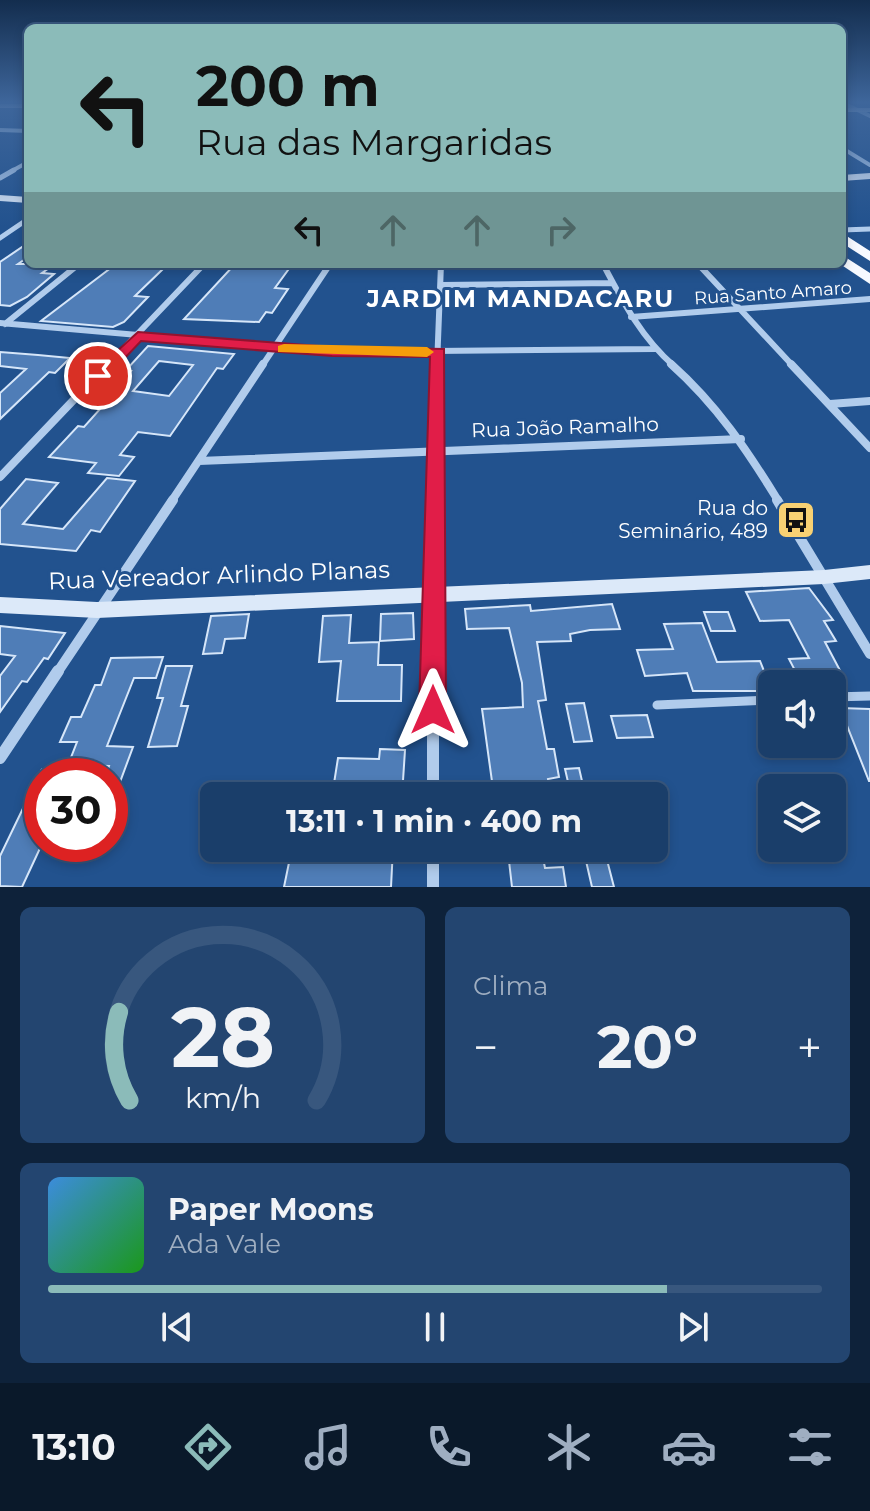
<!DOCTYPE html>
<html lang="pt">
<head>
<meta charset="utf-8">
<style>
	:root { --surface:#1a3e6a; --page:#234570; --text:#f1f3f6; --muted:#9faec1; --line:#38577e; --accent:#8bbbb9 }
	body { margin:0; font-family:Montserrat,sans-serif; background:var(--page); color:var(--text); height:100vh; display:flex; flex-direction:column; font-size:30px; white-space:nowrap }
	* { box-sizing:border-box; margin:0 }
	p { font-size:26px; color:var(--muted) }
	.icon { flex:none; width:44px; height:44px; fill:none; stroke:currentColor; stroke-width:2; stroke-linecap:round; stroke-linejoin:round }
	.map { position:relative; height:887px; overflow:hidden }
	.details { display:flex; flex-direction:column; gap:20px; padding:20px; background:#0e223a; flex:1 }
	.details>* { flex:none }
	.guide { position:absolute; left:24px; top:24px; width:822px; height:244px; border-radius:12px; box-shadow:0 4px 12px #0003,0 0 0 2px var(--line); background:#8bbbb9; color:#111; overflow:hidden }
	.buttons { position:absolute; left:758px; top:670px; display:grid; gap:16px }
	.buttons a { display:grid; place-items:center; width:88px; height:88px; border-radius:12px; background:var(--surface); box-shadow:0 4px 12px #0003,0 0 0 2px var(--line); font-size:40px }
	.speed { position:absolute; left:24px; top:758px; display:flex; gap:16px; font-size:40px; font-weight:700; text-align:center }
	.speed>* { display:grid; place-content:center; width:104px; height:104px; border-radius:50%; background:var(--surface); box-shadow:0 4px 12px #0003,0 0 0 2px var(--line); line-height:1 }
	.speed .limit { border:12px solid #d22; background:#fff; color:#111 }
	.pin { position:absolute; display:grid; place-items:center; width:68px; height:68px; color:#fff; margin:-34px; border:4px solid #fff; border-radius:50%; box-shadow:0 2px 8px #0007 }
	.me { position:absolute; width:88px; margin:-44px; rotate:0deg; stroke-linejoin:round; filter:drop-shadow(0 0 6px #0008) }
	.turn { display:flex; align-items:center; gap:28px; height:168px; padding:0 40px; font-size:36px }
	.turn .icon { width:104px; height:104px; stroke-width:2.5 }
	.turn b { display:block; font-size:56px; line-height:68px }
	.lanes { display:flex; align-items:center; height:76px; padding:0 40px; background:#0003; justify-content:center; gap:40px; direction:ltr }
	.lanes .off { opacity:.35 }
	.big { font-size:60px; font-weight:700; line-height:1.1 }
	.details .tile { flex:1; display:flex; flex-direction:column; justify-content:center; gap:12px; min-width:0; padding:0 28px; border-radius:12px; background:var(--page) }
	.details .dial { align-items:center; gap:0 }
	.dial svg { height:208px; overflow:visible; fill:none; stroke:var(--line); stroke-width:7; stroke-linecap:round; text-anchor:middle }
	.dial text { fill:var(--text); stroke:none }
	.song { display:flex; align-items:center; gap:24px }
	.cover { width:96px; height:96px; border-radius:12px; background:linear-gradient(135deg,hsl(210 70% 55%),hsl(120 70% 35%)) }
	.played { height:8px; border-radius:4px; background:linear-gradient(90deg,var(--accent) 80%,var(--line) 80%) }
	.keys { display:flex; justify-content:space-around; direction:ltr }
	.heat { display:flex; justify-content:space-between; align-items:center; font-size:44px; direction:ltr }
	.details .tiles { flex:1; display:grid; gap:20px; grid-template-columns:1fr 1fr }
	.tile:last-child { grid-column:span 2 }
	.trip { position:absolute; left:200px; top:782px; width:468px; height:80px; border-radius:12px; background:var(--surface); box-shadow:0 4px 12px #0003,0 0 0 2px var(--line); font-weight:700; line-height:80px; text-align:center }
	.tab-bar { display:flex; height:128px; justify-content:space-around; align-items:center; background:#0a192a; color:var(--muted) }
	.tab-bar .icon { width:56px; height:56px }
	.tab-bar .selected { color:var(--accent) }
	.tab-bar b { font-size:36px; color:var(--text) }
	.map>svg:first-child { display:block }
</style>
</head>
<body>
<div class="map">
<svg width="870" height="887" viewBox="0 0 870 887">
	<rect width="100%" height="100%" fill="#22528e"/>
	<path fill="#4f7db7" stroke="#d6e6f9" stroke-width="2" fill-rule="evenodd" d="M28 243V257L18 264H55L42 273 54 274 27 297 10 306 0 305V262Z
		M116 264 165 267 135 296 148 297 124 322 113 327 41 321Z
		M235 264 291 266 275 288 288 289 272 313 266 312 259 322 184 319Z
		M148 346 234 354 223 369 217 368 170 436 138 432 120 455 134 457 119 476 88 473 96 463 49 457 78 426 84 427 118 389H115L131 371 126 370ZM159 361 193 365 169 396 133 391Z
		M0 352 38 355 70 358 55 373 49 372 0 419V393L26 369 0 366Z
		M107 478 135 481 100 532 91 530 76 551 0 544V509L26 479 58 483 23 524 63 529Z
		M809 588 833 620 824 621 836 641 825 642 844 678H830L833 684H802L789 659 809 658 789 620 760 621 746 592Z
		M612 604 620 629 590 630 570 634 571 641 537 642 546 700 538 701 547 749H554L559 777 548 779 551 795 494 796 482 709 523 707 522 683 509 628 467 629 465 609 530 605 531 611Z
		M704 612H728L735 631H711Z
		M413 613 414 639 380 641 381 614Z
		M249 614 245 638 225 639 222 653 203 654 211 616Z
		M351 615 349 643 379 642 378 665H402L401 701H337L341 661 319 662 323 616Z
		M702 623 717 662 760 661 772 691H693L687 673 645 676 637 650 673 649 664 624Z
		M0 626 65 633 48 659 44 658 27 682 22 681 0 712V676L15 656 0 654Z
		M163 657 156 678H134L107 746 133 747 110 809V776H106L109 766 68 765 77 742H60L71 717H81L95 685H101L111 658Z
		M166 666H192L181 706H188L177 746 148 747 163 698H157Z
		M584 703 592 741 574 742 566 704Z
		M840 708 870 709V781H869Z
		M647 715 653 737 617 738 611 716Z
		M380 749 405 750 402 796H332L338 758 379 759Z
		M579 768 585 794 571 795 565 769Z
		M42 769V844L22 887 0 886V856Z
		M292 848H393L391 887H284Z
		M480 848H541L545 868 563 867 566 887H512L509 861 481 863Z
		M607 860 614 887H592L586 861Z"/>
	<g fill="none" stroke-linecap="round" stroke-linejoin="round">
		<path stroke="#b1ccec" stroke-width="9" d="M832 697 870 696
			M657 705 772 700"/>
		<path stroke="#b1ccec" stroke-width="4" d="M843 103 870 116
			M0 130 28 131
			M842 148 870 165
			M10 172 28 162"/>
		<path stroke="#b1ccec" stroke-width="5" d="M0 178 14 170
			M842 230 870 229
			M0 238 28 219"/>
		<path stroke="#b1ccec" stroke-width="6" d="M603 264C623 302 641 337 674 366
			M698 264 793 366
			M441 285 612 283
			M631 317 870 299
			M0 323 332 352 655 349
			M5 324 79 264
			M107 366 204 264
			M262 366 330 264
			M437 366 441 264"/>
		<path stroke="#b1ccec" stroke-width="8" d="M671 364C717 405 747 450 779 502
			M791 364 870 448
			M830 404 870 401
			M199 461 741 439
			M0 477 108 364
			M171 502 263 364
			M434 502 437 364"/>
		<path stroke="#b1ccec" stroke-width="10" d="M777 500 870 654
			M57 673 173 500
			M433 673 434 500"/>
		<path stroke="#b1ccec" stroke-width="12" d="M0 758 58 671
			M433 796V671
			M433 848V887"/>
		<path fill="#dce9f9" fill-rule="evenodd" d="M0 104H28V108H0Z
			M842 108H870V112H842Z
			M870 173V179L842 181V175Z
			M0 195 28 197V203L0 201Z
			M870 565V579L824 584 97 618 0 613V597L97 602 824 570Z"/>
		<path fill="#f6f9ff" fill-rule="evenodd" d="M842 233 870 251V261L842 243Z
			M842 255 870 273V284L840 264Z"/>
	</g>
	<linearGradient id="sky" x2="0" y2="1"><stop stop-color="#132d4e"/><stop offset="0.45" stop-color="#3e669b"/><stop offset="1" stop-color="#3e669b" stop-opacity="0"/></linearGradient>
	<rect width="870" height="227" fill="url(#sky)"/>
	<path fill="#e11d48" stroke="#92132f" stroke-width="2" d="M138 332 332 347 444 349 446 710 442 718 433 721 423 718 419 710 430 357 332 356 141 341 104 380H93V373Z"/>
	<path fill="#f59e0b" d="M284 344 427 347 434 352 427 357 278 352V346Z"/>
	<defs>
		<symbol id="bus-square" viewBox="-11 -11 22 22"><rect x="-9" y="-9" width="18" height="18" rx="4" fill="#f8d173" stroke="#22528e"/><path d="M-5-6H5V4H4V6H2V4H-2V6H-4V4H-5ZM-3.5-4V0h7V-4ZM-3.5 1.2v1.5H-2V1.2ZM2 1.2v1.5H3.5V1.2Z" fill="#111"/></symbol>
	</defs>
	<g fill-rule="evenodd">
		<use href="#bus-square" x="774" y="498" width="44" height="44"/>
	</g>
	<g text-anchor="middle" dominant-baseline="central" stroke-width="6" stroke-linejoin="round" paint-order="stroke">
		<g font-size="18" fill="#fff" stroke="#22528e">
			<text transform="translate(773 293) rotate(-4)">Rua Santo Amaro</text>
		</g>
		<g font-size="20" fill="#fff" stroke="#22528e">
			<text transform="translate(565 427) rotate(-2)">Rua João Ramalho</text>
		</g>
		<g font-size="20" fill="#fff" stroke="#22528e" text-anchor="end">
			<text x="768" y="508">Rua do<tspan x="768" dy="23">Seminário, 489</tspan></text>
		</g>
		<g font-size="24" font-weight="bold" letter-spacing="2" fill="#fff" stroke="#22528e">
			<text x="521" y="298">JARDIM MANDACARU</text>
		</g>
		<g font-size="24" fill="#fff" stroke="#22528e">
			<text transform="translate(219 575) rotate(-2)">Rua Vereador Arlindo Planas</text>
		</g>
	</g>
</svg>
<div class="buttons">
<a><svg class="icon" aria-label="sound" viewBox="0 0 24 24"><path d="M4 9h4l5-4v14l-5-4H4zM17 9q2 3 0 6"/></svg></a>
<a><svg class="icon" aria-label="layers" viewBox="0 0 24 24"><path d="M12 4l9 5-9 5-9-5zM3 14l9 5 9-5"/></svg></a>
</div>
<div class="speed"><div class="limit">30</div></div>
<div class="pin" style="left:98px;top:376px;background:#d93025"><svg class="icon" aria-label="arrive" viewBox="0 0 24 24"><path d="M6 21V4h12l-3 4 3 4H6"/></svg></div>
<svg class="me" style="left:433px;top:710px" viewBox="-20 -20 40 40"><path d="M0-17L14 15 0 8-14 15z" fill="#e11d48" stroke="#fff" stroke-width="4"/></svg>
<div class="trip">13:11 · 1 min · 400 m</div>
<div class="guide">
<div class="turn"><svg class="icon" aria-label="left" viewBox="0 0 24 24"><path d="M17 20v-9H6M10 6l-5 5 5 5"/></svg><div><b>200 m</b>Rua das Margaridas</div></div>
<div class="lanes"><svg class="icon" aria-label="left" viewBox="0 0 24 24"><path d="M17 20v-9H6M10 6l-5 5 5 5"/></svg><svg class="icon off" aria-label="ahead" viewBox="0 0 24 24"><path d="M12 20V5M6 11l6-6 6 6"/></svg><svg class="icon off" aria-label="ahead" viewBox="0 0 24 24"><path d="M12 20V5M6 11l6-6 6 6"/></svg><svg class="icon off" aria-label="right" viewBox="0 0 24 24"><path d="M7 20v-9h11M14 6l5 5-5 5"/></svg></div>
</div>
</div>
<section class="details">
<div class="tiles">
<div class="tile dial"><svg viewBox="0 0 100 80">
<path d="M14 69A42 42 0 1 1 86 69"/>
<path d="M14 69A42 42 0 0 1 10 35" stroke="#8bbbb9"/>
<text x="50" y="56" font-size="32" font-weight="700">28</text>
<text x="50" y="72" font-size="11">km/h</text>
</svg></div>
<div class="tile"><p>Clima</p>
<div class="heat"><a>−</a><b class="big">20°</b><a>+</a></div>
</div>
<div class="tile">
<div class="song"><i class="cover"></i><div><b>Paper Moons</b><p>Ada Vale</p></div></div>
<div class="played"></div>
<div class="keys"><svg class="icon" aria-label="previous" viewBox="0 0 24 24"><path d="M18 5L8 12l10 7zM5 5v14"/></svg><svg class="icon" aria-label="pause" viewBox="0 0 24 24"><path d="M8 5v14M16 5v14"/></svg><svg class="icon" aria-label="next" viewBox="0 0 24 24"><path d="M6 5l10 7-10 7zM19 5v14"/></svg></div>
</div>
</div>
</section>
<nav class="tab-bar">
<b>13:10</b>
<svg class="icon selected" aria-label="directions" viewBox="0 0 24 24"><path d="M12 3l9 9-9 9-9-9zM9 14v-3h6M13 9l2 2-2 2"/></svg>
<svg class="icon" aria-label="music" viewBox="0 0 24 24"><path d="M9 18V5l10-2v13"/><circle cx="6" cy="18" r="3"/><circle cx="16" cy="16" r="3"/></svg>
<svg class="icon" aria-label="phone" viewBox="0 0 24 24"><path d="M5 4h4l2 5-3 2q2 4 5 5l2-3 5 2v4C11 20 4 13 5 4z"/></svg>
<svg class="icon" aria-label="climate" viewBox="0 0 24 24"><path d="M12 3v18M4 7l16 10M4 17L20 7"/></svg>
<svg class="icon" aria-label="car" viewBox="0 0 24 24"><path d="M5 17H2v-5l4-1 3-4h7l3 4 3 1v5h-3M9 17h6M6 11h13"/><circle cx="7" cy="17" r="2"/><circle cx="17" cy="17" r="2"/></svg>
<svg class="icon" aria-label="filters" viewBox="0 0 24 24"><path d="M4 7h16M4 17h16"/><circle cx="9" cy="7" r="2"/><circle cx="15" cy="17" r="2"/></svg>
</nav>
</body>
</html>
